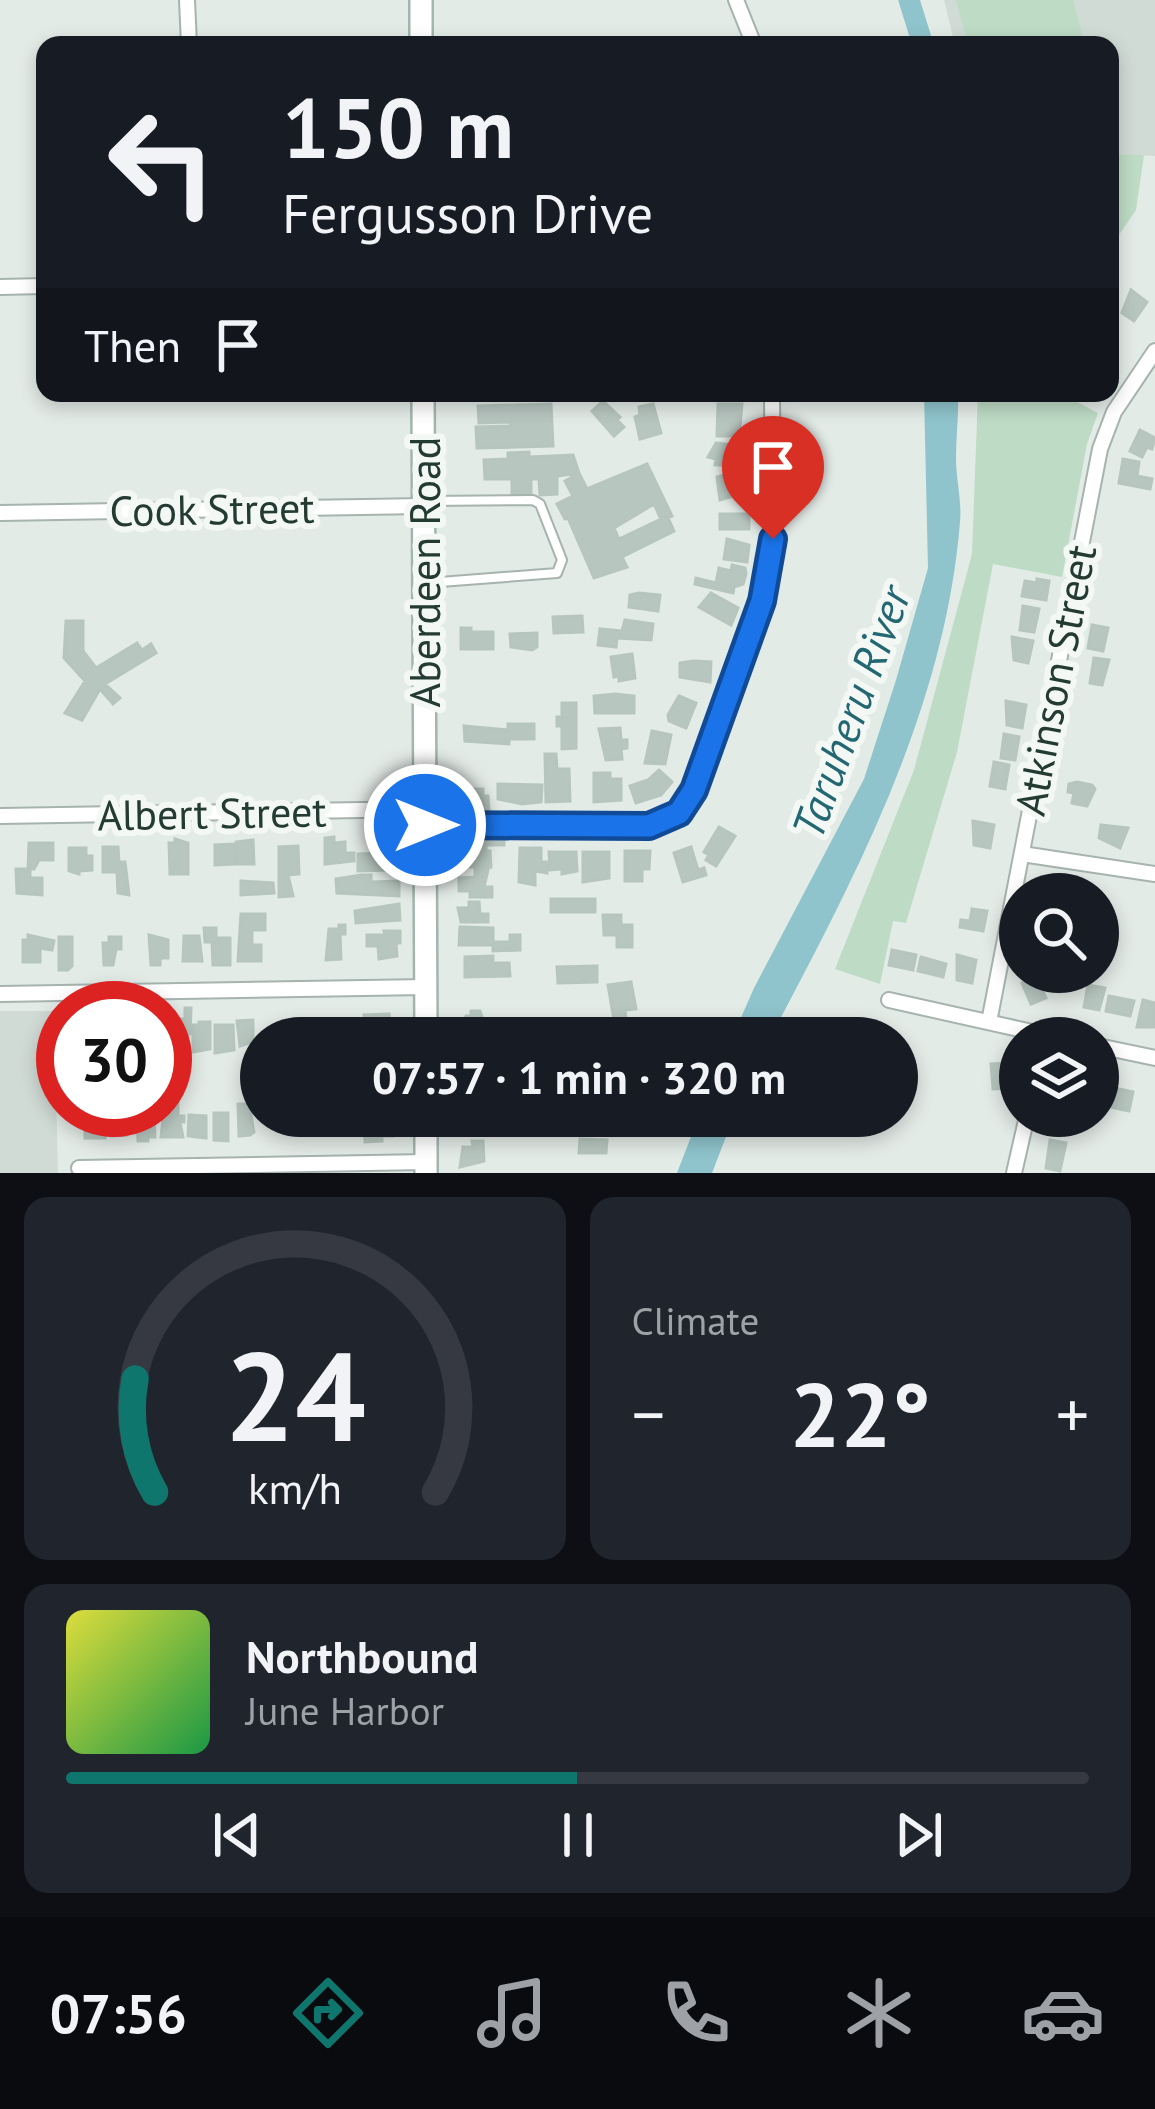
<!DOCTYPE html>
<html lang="en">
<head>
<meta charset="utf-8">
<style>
	:root { --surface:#171b24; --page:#20242c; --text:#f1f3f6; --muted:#9ea1a6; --line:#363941; --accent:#0f766e }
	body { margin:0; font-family:"PT Sans",sans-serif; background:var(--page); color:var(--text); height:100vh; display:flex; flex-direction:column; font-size:45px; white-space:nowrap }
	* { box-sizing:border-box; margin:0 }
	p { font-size:39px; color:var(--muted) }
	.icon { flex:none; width:66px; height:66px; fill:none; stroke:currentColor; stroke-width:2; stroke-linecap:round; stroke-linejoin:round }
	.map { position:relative; height:1173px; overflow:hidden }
	.panel { display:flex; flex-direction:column; gap:24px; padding:24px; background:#0d0f14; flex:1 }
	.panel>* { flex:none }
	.hud { position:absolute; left:36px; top:36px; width:1083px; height:366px; border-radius:24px; box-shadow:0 6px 18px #0003; background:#171b24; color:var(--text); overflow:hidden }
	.controls { position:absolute; left:999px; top:873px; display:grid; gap:24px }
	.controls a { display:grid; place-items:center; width:120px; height:120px; border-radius:50%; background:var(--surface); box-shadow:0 6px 18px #0003; font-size:60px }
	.speed { position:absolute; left:36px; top:981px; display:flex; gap:24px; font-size:60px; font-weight:700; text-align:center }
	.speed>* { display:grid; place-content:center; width:156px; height:156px; border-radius:50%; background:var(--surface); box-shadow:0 6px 18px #0003; line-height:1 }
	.speed .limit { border:18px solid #d22; background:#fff; color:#111 }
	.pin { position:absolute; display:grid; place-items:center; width:102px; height:102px; color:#fff; margin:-123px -51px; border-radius:50% 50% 50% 0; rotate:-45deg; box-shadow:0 0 12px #0007 }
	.pin .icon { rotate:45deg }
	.me { position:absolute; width:132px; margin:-66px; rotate:90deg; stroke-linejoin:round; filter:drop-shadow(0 0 9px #0008) }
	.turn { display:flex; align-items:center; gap:42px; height:252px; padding:0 48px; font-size:54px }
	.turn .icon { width:156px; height:156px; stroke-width:2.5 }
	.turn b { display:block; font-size:84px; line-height:102px }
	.then { display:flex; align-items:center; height:114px; padding:0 48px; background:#0003; gap:24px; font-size:45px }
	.big { font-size:90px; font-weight:800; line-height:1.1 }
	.panel .widget { flex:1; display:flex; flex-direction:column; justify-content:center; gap:18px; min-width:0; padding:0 42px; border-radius:24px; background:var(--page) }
	.panel .dial { align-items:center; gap:0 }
	.dial svg { height:312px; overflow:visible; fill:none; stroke:var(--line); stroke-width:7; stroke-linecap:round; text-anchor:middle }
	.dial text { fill:var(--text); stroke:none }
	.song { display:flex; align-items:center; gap:36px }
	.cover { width:144px; height:144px; border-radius:18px; background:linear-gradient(135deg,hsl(60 70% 55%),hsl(140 70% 35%)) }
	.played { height:12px; border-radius:6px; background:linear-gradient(90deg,var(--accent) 50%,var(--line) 50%) }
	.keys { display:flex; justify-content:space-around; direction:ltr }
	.heat { display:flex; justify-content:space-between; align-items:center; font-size:66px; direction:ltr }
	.panel .tiles { flex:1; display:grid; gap:24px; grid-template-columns:1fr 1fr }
	.widget:last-child { grid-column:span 2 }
	.trip { position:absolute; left:240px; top:1017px; width:678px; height:120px; border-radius:60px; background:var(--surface); box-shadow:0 6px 18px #0003; font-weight:800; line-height:120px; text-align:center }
	.tabs { display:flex; height:192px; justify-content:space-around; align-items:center; background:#090b0e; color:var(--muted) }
	.tabs .icon { width:84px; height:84px }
	.tabs .selected { color:var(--accent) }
	.tabs b { font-size:54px; color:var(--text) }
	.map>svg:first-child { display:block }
</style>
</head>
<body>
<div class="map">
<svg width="1155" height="1173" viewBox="0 0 1155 1173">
	<rect width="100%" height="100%" fill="#e3ebe7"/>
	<path fill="#d1dbd6" d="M944 0H1155V156L1110 154V45H955Z
		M0 1011H54L58 1173H0Z"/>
	<path fill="#bddbc5" d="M956 0H1073L1085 45H990L966 38Z
		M1110 154 1144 155 1136 210 1110 248Z
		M978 393H1060L1098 413 1087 444 1062 577 993 564 957 752 906 923 893 921 880 984 835 969 914 770 972 554Z"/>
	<path fill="#8fc4cc" d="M924 393H958C959 415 956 436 956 458 956 479 962 501 960 522 945 708 856 876 770 1038H732L754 988 864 779 896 680 928 568Z
		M699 1116H734L712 1173H677Z"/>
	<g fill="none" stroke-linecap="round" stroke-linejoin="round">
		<path stroke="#8fc4cc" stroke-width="21" d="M909 0 923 45"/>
	</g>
	<path fill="#b8c6c0" stroke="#b6c5be" stroke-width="3" fill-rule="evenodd" d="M1131 290 1147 302 1134 321 1122 313Z
		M603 401 620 417 617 420 624 427 614 436 592 411Z
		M551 404 553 446 477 448 476 427 511 426 510 422 479 423 478 406Z
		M653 404 661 433 640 439 635 417 640 415 639 407Z
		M718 404H742L739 436H717Z
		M1140 430 1155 438 1152 449 1147 447 1142 457 1130 451Z
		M716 443 742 446 739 465H715L716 459 708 457Z
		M529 452V457L573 455 579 473 557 476V494L540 495 539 479H531V495L512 496V479H485L484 460 508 459V453Z
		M1123 459 1139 462 1137 476 1152 479 1150 489 1119 483Z
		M647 464 672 516 668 518 674 531 622 557 627 567 594 578 568 518 565 519 557 504 573 496 565 481 579 473 587 489ZM654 504 661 519 619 539 614 528Z
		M734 472 740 494 720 500 717 477Z
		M720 514H749V529H720Z
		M727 539 749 545 747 562 724 559Z
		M732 565 745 568 746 574 743 584 734 587 733 593 695 584 696 578 716 583 719 568 731 571Z
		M1037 579 1049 581 1046 600 1022 596 1025 581 1037 583Z
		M639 593 660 595 658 611 629 607 630 595Z
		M711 593 738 608 731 625 699 607Z
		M1023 606 1039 609 1034 632 1020 630Z
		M582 616 583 632 554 633 553 617Z
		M625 620 653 624 651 640 617 638 616 647 598 645 600 629 622 631Z
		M66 621H83V651L96 668 137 643 142 650 151 644 156 653 105 684 120 698 113 704 100 689 82 720 65 713 85 681 64 658Z
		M1092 625 1108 628 1103 651 1088 648Z
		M461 628H471V632H493V649H461Z
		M537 633V647L532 650 511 647 510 634Z
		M1012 637 1033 641 1028 663 1014 660Z
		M632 654 635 678 619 681V676L614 677 611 657Z
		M1094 658 1109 660 1102 685 1090 683Z
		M693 661 711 662 710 682 680 677V663Z
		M615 694 634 696V713H595L594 696Z
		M679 696 696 703 686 728 669 721 668 715Z
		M1006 701 1026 705 1022 728 1007 725Z
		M562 703H576V748L562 749V726H557V717H562Z
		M508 724H534V739H509V744L465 741 464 726 508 730Z
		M620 728 621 740H627V748L621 749 622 759 606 760 599 729Z
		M652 731 671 735 665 764 645 763Z
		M1004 734 1019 737 1015 760 1001 758Z
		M545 754H556L557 769H569L570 801 546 802Z
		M994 762 1009 765 1005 789 990 786Z
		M659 770 672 782 661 795 636 803 630 786 648 780Z
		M594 773H610V779H621V800L594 802Z
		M1077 782 1092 785 1095 789 1087 806 1072 803 1074 793 1068 792 1069 784Z
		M498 784 542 785 541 802 522 804 498 799Z
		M469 789H483V796H488L489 810 469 811Z
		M973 821 994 825 990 848 974 845Z
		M1101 825 1128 828 1120 848 1099 838Z
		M719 827 735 836 716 866 706 860 709 855 704 852Z
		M334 837V843L345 842V853H354V861L325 864V838Z
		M477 838H504V845H486V851H490L491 867H466L468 850H476Z
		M175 839 188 843V874H170L169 843H175Z
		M253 840 254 864H237L236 842Z
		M29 843H53V860H39L34 869H28Z
		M234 844V864L215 865V845Z
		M298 846 299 874 288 875 293 896 279 897V847Z
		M103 847H118L119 862H125L129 895 118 893 117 872H103Z
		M691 847 698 870 704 868 706 875 683 882 674 853Z
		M69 848H86V856H92V870L79 871V874L69 871Z
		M520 848H541V862H547V873L535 871V885L519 882Z
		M625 851H650L649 869H642V881H625Z
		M549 852H576L577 871 562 874V869L550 870Z
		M583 852H609V878L583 882Z
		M390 853 391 870 358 871V854Z
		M16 869H30V878H42V895L17 893Z
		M475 870H488L484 887H492V897H470V891H459V878L475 877Z
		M361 875H371V882L399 881V896L337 893 336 879Z
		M241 881 273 883 274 893 241 895Z
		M551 899H595V912H551Z
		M469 902H479L480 914H488V922H461L458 908H469Z
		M399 904 400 920 356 923 355 911Z
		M972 909 987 911 983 931 960 927 961 920 970 921Z
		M241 914H265V930H252V945H261V961H238Z
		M603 915H621V925H632V947H617V935H604Z
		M339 925H345V934H340L341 959 326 960 329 929H339Z
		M460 927 493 928V942H510V935H520V950L493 951V945H459Z
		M204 928H216V938H230V965H213L212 942H205Z
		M384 931H400V943H396L397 956 379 959 378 946H367V935H385Z
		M28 935 54 941 52 950 40 948V962H23V940H28Z
		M149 935 168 940V958H160V965H151Z
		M184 936H199L202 961H183Z
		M59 937H72V966L68 970H59Z
		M109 937H121V949H116L113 965H104L103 943H109Z
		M892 950 916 955 913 970 889 965Z
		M957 955 976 960 972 983 957 980Z
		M493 956V963H509L510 976 465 977V957Z
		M921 957 946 964 943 977 918 971Z
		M597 966V982L558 983 557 967Z
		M1036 976 1046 998 1031 1004 1022 983Z
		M631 982 636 1009 625 1010 626 1020H614L608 985Z
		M1088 985 1105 988 1099 1010 1084 1007Z
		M1109 996 1134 1001 1130 1016 1106 1011Z
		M1143 1000 1155 1003 1154 1027H1137Z
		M185 1008H191L190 1034 172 1040 171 1019H185Z
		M471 1011H480L483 1020H488L483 1035H463V1023L466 1016H471Z
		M389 1014 392 1033H386V1038H364V1015Z
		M253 1020V1042L240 1046 237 1021Z
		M290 1021 312 1022V1030H323V1038H290Z
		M199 1022H210V1049L193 1052V1025H199Z
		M215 1025H233L234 1050 215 1053Z
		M1006 1063 1007 1079 1012 1078 1013 1088 993 1089 991 1064Z
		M1110 1087 1133 1092 1129 1111 1106 1106Z
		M165 1103H178V1116H184V1122H180L183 1137H161Z
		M238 1104H249L254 1132 250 1135 239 1136Z
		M110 1110H127V1135L111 1136Z
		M137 1110H147L148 1119 154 1118 155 1137H148V1141H138Z
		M214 1113H228V1141L214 1140Z
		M189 1115 206 1116V1138L188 1136Z
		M364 1116H398L399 1124H393V1136H382V1141L365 1142Z
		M85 1117 105 1121V1138H85Z
		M580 1139 607 1140 606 1153H579Z
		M1050 1140 1066 1143 1060 1171 1046 1168Z
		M472 1141H483L484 1161 460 1167 463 1147H473Z"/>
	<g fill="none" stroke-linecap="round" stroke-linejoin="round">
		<defs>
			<path id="lane" d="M425 501 533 500 540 504 562 560 557 573 427 583"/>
			<path id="street" d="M187 0 189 45
				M736 0 754 45
				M0 287 45 286
				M0 513 424 506
				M0 816 425 809
				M425 825 649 826 679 813 688 803 762 601 773 539 772 393
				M1022 854 1155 874
				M0 994 426 987
				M889 1000 1059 1038
				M989 1022 1100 449 1114 412 1155 351
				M1098 1046 1155 1058
				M79 1168 426 1162
				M1014 1173 1027 1116"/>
			<path id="secondary" d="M421 0V45
				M423 393 426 1038
				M426 1116V1173"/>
		</defs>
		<use href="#lane" stroke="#a6b3ae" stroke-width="12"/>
		<use href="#street" stroke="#a6b3ae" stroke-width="18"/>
		<use href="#secondary" stroke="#a2b6af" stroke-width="26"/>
		<use href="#lane" stroke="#fff" stroke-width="8"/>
		<use href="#street" stroke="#fff" stroke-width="14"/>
		<use href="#secondary" stroke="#fff" stroke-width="21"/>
	</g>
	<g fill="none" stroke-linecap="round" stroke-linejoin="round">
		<defs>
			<path id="route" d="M425 825 649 826 679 813 694 790 762 601 773 539"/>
		</defs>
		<use href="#route" stroke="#114b97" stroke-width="30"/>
		<use href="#route" stroke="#1a73e8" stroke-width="21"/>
	</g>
	<g text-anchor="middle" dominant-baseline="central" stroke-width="12" stroke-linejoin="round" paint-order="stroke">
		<g font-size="42" fill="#243b34" stroke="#f3f8f5">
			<text transform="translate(212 509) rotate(-1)">Cook Street</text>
			<text transform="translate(424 572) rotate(-90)">Aberdeen Road</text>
			<text transform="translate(1055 680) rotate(-79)">Atkinson Street</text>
			<text transform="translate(212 813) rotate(-1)">Albert Street</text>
		</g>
		<g font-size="45" font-style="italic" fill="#236772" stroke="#f3f8f5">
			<text transform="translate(850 712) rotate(-70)">Taruheru River</text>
		</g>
	</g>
</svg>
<div class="controls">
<a><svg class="icon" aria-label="search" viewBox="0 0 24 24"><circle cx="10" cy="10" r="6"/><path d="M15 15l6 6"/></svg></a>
<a><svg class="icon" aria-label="layers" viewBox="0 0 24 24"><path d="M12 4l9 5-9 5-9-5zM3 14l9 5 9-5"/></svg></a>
</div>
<div class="speed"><div class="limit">30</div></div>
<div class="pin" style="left:773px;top:539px;background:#d93025"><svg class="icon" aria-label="arrive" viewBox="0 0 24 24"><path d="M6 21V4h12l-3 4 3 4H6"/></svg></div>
<svg class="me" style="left:425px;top:825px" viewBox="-20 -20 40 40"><circle r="17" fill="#1a73e8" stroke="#fff" stroke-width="3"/><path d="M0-11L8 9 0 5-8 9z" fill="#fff"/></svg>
<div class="trip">07:57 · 1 min · 320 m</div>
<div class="hud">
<div class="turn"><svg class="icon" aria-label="left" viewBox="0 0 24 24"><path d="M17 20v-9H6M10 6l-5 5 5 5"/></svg><div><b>150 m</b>Fergusson Drive</div></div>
<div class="then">Then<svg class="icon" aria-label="arrive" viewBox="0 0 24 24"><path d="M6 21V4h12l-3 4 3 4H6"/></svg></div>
</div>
</div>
<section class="panel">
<div class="tiles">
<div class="widget dial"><svg viewBox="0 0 100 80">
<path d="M14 69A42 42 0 1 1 86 69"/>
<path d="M14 69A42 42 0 0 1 9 40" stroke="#0f766e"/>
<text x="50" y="56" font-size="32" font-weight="700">24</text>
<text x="50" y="72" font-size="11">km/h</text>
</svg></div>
<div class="widget"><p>Climate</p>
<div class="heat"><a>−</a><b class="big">22°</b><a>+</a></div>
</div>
<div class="widget">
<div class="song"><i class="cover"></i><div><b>Northbound</b><p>June Harbor</p></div></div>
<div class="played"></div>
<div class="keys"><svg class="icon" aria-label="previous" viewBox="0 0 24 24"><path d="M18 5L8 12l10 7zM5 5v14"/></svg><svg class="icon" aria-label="pause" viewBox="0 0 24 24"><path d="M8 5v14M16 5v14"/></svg><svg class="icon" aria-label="next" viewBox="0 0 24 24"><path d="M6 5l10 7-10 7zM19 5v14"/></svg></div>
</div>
</div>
</section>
<nav class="tabs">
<b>07:56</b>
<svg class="icon selected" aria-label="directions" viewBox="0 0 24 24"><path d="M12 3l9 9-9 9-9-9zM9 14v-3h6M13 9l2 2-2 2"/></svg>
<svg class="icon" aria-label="music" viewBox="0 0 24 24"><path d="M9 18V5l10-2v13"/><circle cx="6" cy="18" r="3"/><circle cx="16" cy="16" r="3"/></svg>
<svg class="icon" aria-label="phone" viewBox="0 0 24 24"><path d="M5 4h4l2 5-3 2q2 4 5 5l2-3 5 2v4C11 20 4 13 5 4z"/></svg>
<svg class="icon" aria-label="climate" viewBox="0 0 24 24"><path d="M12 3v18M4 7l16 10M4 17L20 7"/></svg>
<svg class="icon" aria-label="car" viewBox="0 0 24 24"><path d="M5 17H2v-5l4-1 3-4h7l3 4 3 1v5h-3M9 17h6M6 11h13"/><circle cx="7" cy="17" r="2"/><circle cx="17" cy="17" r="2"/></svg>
</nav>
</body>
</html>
